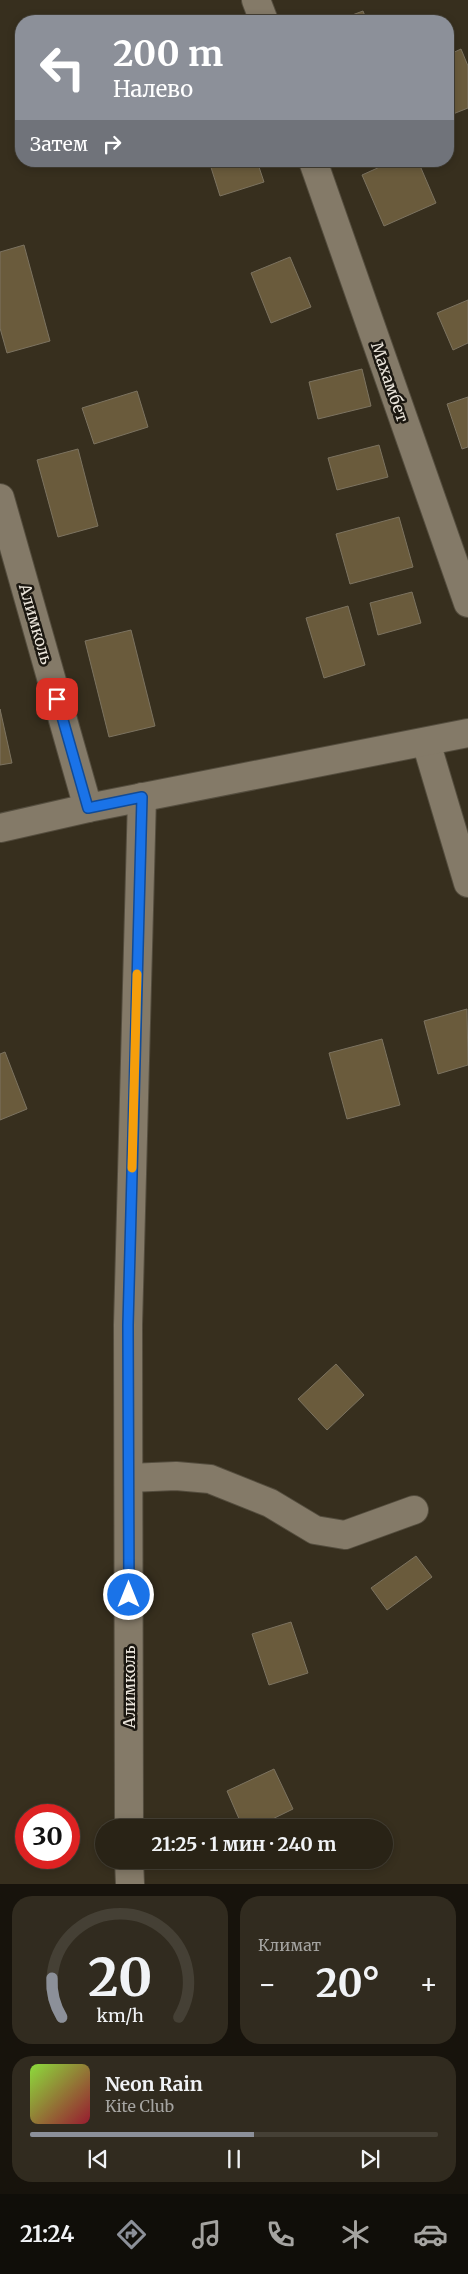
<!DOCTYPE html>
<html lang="ru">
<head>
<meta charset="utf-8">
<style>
	:root { --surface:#292316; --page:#312b1f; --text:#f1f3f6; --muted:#a5a4a1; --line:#454035; --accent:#8c9099 }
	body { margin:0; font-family:Merriweather,serif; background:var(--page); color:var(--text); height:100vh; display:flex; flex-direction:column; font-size:19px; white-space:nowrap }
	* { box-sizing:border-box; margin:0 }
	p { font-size:16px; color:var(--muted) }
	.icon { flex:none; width:28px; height:28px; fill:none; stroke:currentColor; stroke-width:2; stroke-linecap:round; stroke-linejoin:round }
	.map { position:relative; height:1884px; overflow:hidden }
	.panel { display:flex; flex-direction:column; gap:12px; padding:12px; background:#17130c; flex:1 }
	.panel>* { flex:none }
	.hud { position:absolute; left:15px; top:15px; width:439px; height:152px; border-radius:20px; box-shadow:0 2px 8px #0003,0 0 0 1px var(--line); background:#8c9099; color:#fff; overflow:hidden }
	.speed { position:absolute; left:15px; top:1804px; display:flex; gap:10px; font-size:25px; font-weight:700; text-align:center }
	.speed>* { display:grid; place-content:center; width:65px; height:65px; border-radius:50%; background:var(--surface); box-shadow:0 2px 8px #0003,0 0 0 1px var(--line); line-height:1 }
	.speed .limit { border:8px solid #d22; background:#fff; color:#111 }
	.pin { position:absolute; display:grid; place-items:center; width:42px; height:42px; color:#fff; margin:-21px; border-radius:10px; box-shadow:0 2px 8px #0006 }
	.me { position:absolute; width:55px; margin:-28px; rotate:0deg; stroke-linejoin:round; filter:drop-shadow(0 0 4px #0008) }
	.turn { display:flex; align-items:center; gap:18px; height:105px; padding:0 15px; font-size:22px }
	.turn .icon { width:65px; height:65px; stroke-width:2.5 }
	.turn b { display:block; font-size:35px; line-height:42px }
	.then { display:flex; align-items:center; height:48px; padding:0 15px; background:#0003; gap:10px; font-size:19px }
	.big { font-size:38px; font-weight:700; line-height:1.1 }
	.panel .card { flex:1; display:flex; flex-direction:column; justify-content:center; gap:8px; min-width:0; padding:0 18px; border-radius:20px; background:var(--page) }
	.panel .dial { align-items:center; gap:0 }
	.dial svg { height:130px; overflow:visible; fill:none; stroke:var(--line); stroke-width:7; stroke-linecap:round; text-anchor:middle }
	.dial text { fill:var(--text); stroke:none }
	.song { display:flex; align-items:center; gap:15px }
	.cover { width:60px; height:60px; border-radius:8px; background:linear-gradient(135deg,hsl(90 70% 55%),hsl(350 70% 35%)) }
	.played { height:5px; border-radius:2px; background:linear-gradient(90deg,var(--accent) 55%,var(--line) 55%) }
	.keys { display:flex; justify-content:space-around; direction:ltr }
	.heat { display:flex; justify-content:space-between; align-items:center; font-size:28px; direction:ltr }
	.panel .tiles { flex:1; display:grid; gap:12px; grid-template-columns:1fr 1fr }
	.card:last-child { grid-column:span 2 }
	.trip { position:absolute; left:95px; top:1819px; width:298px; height:50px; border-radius:25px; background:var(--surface); box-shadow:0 2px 8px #0003,0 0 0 1px var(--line); font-weight:700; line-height:50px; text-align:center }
	.dock { display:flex; height:80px; justify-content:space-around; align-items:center; background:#100e09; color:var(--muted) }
	.dock .icon { width:35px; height:35px }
	.dock .selected { color:var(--accent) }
	.dock b { font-size:22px; color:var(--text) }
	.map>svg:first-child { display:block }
</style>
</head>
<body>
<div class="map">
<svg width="468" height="1884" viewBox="0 0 468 1884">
	<rect width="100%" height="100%" fill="#372f1e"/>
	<path fill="#6a5b3c" stroke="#7c7360" d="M363 11 367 21H336Z
		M461 49 468 66V108L448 116V55Z
		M209 161H257L264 182 220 196Z
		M393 161H418L436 203 384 226 362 175Z
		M24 245 50 341 7 353 0 328V252Z
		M290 257 311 307 271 323 251 273Z
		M468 300V343L453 350 437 313Z
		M362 369 371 406 318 419 309 382Z
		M137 391 148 427 94 444 82 408Z
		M468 397V447L462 449 447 404Z
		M379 445 388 477 337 490 328 458Z
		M78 449 98 526 58 537 37 460Z
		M399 517 413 567 350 584 336 534Z
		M412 592 421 623 378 635 370 603Z
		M348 606 365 665 324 678 306 618Z
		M131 630 155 726 109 737 85 641Z
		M0 709 12 763 0 765Z
		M467 1009 468 1065 438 1074 424 1021Z
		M382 1039 400 1105 347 1119 329 1053Z
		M5 1052 27 1109 0 1120V1054Z
		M336 1364 364 1395 327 1430 298 1399Z
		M416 1556 432 1577 387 1610 371 1588Z
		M291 1622 308 1673 269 1685 252 1634Z
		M274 1769 293 1809 254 1828H243L227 1791Z"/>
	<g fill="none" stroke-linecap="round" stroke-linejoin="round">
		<defs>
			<path id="minor" d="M256 0 264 21
				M313 161 468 603
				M0 498 88 808
				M426 742 468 883
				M129 1478 176 1476 210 1479 270 1503 315 1530 345 1535 414 1510
				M129 1828 128 1325 142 797
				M129 1860 130 1884"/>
			<path id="tertiary" d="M0 828 88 808 468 733"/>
		</defs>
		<use href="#minor" stroke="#544d3e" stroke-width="30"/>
		<use href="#tertiary" stroke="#544d3e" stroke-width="30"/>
		<use href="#minor" stroke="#847a68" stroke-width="28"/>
		<use href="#tertiary" stroke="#847a68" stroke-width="28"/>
	</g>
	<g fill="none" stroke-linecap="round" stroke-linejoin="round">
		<defs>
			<path id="route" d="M57 699 88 808 142 797 128 1325 129 1595"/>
		</defs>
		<use href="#route" stroke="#114b97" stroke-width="12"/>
		<use href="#route" stroke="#1a73e8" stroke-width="9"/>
		<path stroke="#f59e0b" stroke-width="9" d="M132 1168 137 974"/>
	</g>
	<g text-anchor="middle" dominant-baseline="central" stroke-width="5" stroke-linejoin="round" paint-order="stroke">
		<g font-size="16" fill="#ece6dc" stroke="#1b1710">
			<text transform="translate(390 382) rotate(71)">Махамбет</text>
			<text transform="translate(36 624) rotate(74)">Алимколь</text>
			<text transform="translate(129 1687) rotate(-90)">Алимколь</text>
		</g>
	</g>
</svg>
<div class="speed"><div class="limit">30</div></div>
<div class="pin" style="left:57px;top:699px;background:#d93025"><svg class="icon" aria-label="arrive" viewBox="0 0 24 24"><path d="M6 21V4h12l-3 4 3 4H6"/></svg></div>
<svg class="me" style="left:129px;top:1595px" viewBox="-20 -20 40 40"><circle r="17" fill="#1a73e8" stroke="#fff" stroke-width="3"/><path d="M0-11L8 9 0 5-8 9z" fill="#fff"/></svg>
<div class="trip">21:25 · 1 мин · 240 m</div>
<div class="hud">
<div class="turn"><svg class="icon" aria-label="left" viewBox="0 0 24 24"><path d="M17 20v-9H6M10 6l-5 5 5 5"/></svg><div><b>200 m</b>Налево</div></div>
<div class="then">Затем<svg class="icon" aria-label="right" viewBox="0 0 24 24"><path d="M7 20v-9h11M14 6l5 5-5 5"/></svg></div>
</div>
</div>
<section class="panel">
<div class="tiles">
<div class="card dial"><svg viewBox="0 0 100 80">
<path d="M14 69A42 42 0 1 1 86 69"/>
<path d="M14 69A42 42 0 0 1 8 45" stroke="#8c9099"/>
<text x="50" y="56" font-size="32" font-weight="700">20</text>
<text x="50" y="72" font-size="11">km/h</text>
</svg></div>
<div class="card"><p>Климат</p>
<div class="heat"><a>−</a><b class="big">20°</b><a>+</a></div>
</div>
<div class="card">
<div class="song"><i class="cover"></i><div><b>Neon Rain</b><p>Kite Club</p></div></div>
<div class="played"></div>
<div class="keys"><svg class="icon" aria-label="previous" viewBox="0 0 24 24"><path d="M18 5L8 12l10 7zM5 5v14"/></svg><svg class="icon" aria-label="pause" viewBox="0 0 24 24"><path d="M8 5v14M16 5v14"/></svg><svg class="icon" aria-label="next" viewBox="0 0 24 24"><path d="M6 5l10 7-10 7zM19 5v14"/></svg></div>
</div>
</div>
</section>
<nav class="dock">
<b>21:24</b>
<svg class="icon selected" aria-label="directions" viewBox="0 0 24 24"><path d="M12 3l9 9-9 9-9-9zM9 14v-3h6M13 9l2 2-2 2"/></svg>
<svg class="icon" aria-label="music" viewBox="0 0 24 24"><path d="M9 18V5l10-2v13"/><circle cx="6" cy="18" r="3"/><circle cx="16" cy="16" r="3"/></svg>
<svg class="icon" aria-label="phone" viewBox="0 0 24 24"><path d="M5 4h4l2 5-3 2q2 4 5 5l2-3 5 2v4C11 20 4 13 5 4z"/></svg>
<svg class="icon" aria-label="climate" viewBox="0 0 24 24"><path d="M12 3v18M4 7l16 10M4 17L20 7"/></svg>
<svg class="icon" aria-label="car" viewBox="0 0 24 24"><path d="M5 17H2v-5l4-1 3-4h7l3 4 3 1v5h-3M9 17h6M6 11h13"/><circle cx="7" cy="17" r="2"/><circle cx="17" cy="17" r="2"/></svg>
</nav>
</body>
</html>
